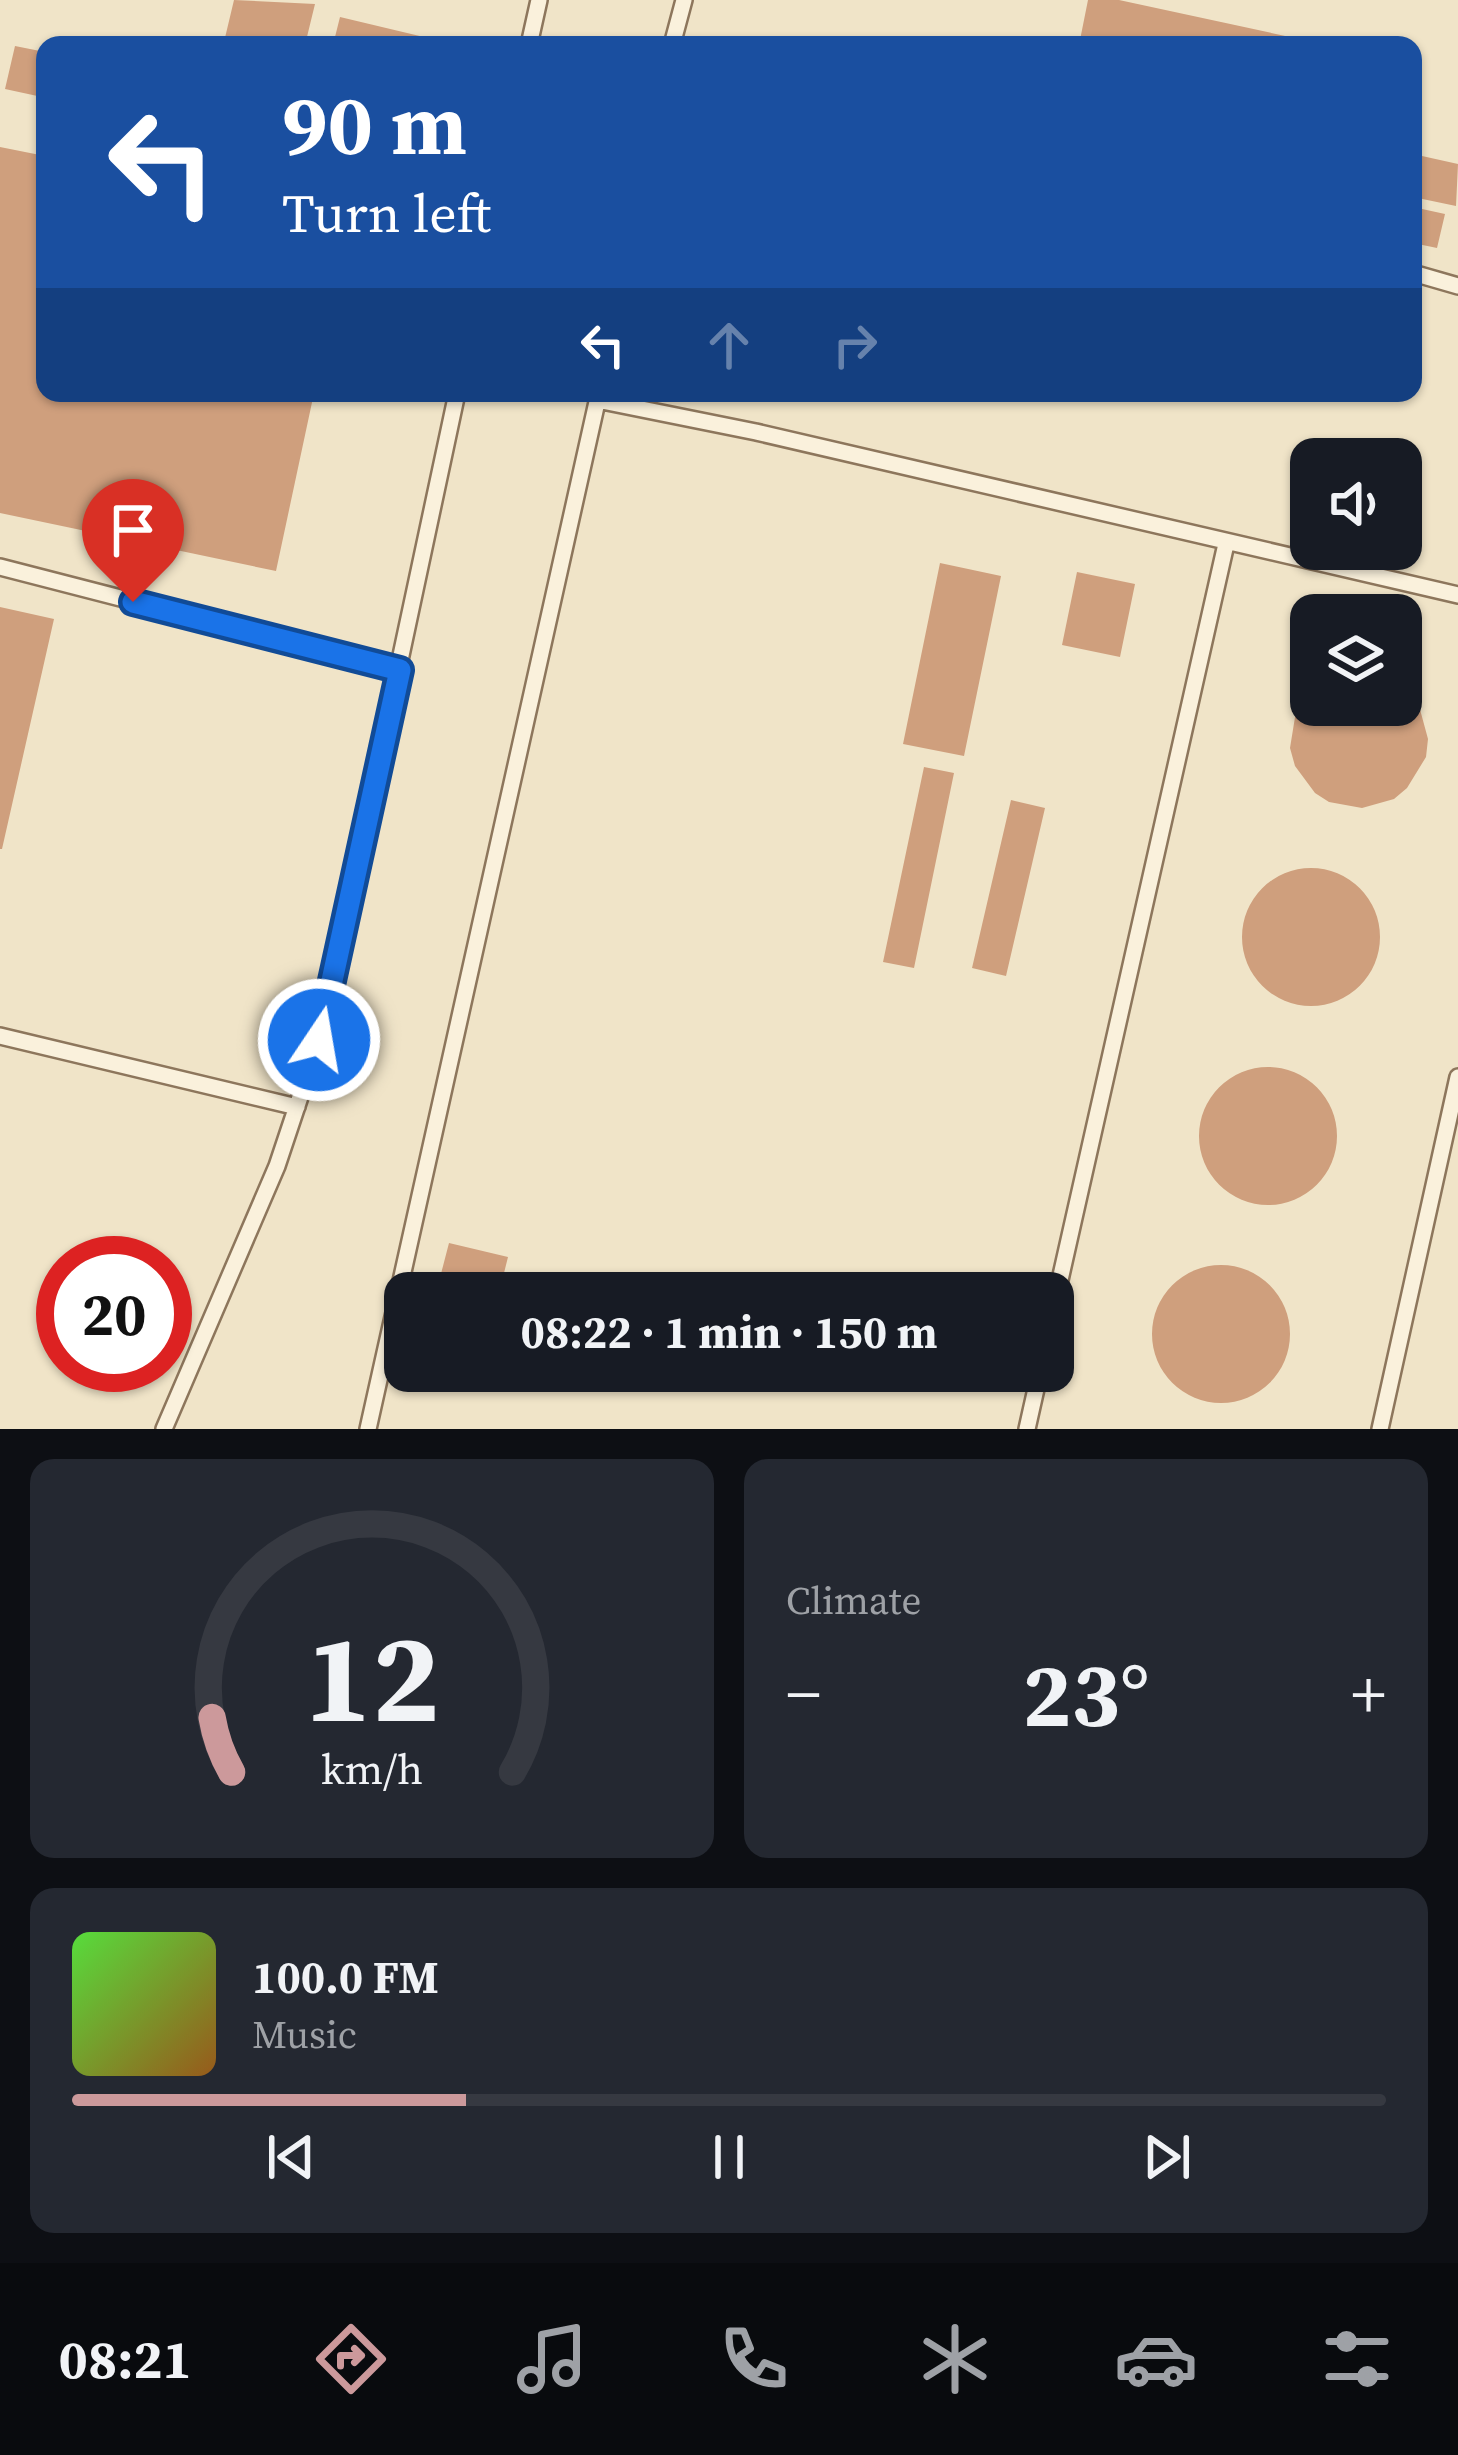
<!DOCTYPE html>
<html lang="en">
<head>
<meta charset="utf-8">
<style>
	:root { --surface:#171b24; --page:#242831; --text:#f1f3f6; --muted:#9ea1a6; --line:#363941; --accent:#cc999b }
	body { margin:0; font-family:"Source Serif 4",serif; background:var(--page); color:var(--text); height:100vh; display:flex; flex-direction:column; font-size:45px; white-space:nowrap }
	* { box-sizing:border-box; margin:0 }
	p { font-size:39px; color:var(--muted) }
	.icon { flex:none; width:66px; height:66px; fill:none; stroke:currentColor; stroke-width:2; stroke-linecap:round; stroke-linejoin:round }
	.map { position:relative; height:1429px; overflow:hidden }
	.panel { display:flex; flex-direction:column; gap:30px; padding:30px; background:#0d0f14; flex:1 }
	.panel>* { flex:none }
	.top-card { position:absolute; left:36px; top:36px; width:1386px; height:366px; border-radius:24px; box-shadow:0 3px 9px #0004; background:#1a4fa0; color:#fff; overflow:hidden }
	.controls { position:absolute; left:1290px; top:438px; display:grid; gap:24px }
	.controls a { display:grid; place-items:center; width:132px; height:132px; border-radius:24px; background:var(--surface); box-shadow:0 3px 9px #0004; font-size:60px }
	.speed { position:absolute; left:36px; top:1236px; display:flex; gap:24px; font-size:60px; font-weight:700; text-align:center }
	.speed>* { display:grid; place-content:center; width:156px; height:156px; border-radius:50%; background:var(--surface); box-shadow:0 3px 9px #0004; line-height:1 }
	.speed .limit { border:18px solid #d22; background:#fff; color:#111 }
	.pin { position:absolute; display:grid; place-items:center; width:102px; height:102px; color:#fff; margin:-123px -51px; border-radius:50% 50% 50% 0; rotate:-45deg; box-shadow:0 0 12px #0007 }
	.pin .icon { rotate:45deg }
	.me { position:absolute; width:132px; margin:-66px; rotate:12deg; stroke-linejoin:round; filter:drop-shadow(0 0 9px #0008) }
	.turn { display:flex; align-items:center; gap:42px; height:252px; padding:0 48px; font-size:54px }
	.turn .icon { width:156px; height:156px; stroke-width:2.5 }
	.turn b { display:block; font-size:84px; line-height:102px }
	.lanes { display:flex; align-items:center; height:114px; padding:0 48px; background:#0003; justify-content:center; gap:60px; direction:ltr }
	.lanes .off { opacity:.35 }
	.big { font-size:90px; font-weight:700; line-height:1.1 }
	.panel .card { flex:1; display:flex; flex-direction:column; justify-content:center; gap:18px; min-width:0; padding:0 42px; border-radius:24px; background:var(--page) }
	.panel .dial { align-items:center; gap:0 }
	.dial svg { height:312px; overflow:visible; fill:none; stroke:var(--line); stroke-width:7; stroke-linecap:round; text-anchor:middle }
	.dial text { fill:var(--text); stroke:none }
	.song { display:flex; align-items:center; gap:36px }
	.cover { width:144px; height:144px; border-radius:18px; background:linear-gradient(135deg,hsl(110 70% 55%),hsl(30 70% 35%)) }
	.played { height:12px; border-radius:6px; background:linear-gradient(90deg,var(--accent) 30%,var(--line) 30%) }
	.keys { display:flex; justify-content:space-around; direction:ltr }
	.heat { display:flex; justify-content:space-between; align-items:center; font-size:66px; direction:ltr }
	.panel .tiles { flex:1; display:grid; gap:30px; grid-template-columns:1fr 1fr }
	.card:last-child { grid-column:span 2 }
	.trip { position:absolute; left:384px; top:1272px; width:690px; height:120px; border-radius:24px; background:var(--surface); box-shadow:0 3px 9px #0004; font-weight:700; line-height:120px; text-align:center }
	.tab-bar { display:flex; height:192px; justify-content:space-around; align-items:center; background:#090b0e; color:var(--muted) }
	.tab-bar .icon { width:84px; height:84px }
	.tab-bar .active { color:var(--accent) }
	.tab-bar b { font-size:54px; color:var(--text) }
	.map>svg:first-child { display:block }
</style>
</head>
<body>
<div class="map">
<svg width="1458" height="1429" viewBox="0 0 1458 1429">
	<rect width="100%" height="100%" fill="#f0e4c8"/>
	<path fill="#cf9f7d" d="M234 0 315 4 305 45 224 42Z
		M1088 0H1119L1327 45H1079Z
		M340 17 449 43 448 45H333Z
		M15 46 45 52 42 97 5 89Z
		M0 147 45 156V393H314L276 571 0 513Z
		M1413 154 1458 164 1456 206 1413 197Z
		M1413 207 1445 214 1437 248 1413 243Z
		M940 563 1001 576 964 756 903 744Z
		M1077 572 1135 584 1120 657 1062 645Z
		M0 607 54 619 2 849H0Z
		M1401 684 1418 702 1428 739 1426 757 1407 788 1394 799 1362 808 1329 802 1315 793 1295 766 1290 748 1296 711 1305 695 1311 690V705H1401Z
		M924 767 954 773 914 968 883 962Z
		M1011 800 1045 808 1006 976 972 968Z
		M1242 937a69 69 0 1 1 138 0a69 69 0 1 1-138 0Z
		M1199 1136a69 69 0 1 1 138 0a69 69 0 1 1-138 0Z
		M449 1243 508 1257 499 1293H436Z
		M1152 1334a69 69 0 1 1 138 0a69 69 0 1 1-138 0Z
		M917 1371H963L960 1382Z"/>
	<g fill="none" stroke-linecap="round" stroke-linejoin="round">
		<defs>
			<path id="lane" d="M529 45 539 0
				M672 45 684 0
				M1413 273 1458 286
				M597 400 756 432 1458 595
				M0 567 400 670
				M0 1036 297 1107
				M1053 1311 1226 544
				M164 1429 277 1166 319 1040 457 393
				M368 1429 599 393
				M1027 1429 1040 1371
				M1380 1429 1458 1077"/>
		</defs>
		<use href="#lane" stroke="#8d765c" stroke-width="20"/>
		<use href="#lane" stroke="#faf1dc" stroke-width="15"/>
	</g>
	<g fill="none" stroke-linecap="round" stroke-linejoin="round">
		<defs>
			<path id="route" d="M133 602 400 670 319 1040"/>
		</defs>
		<use href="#route" stroke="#114b97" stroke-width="30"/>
		<use href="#route" stroke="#1a73e8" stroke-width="21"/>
	</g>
</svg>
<div class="controls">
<a><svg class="icon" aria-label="sound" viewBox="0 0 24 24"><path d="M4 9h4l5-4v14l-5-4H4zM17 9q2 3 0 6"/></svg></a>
<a><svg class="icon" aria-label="layers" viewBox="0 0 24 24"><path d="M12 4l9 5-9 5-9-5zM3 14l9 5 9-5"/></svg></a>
</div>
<div class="speed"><div class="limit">20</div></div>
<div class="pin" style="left:133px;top:602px;background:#d93025"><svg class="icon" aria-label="arrive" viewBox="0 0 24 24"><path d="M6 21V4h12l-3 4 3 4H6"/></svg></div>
<svg class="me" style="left:319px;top:1040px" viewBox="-20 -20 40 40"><circle r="17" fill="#1a73e8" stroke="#fff" stroke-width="3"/><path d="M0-11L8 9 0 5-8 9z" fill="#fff"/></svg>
<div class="trip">08:22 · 1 min · 150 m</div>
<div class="top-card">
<div class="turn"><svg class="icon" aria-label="left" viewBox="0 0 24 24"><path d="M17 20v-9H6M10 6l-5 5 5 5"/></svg><div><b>90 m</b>Turn left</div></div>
<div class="lanes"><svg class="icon" aria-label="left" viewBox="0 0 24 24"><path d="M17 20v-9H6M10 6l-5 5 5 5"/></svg><svg class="icon off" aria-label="ahead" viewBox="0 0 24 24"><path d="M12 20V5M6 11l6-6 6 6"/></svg><svg class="icon off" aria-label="right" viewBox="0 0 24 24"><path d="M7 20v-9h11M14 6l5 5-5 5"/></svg></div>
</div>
</div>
<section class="panel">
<div class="tiles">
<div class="card dial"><svg viewBox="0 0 100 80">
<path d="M14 69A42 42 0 1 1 86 69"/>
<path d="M14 69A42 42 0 0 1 9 55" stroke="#cc999b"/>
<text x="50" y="56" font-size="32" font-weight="700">12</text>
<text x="50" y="72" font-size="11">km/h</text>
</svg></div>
<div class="card"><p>Climate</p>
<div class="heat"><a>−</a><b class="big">23°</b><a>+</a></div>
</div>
<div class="card">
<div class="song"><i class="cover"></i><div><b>100.0 FM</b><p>Music</p></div></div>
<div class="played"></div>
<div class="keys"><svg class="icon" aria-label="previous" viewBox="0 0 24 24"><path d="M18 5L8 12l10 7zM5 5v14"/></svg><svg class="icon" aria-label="pause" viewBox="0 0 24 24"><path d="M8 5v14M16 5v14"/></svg><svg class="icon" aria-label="next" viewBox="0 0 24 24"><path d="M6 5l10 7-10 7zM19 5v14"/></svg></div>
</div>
</div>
</section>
<nav class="tab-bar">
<b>08:21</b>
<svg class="icon active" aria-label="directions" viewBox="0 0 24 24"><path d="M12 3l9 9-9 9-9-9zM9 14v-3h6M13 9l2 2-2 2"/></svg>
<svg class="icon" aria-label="music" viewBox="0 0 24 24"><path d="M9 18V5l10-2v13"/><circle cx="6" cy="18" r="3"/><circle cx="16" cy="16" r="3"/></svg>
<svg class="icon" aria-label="phone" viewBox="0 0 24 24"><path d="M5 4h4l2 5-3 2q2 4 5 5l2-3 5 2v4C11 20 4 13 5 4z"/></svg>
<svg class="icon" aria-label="climate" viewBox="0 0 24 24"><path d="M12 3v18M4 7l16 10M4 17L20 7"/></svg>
<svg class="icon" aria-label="car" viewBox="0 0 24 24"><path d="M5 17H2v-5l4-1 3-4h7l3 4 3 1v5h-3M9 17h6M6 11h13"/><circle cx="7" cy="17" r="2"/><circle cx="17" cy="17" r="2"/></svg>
<svg class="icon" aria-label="filters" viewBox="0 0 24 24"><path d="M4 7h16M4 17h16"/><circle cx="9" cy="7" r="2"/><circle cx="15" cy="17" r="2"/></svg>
</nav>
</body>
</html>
